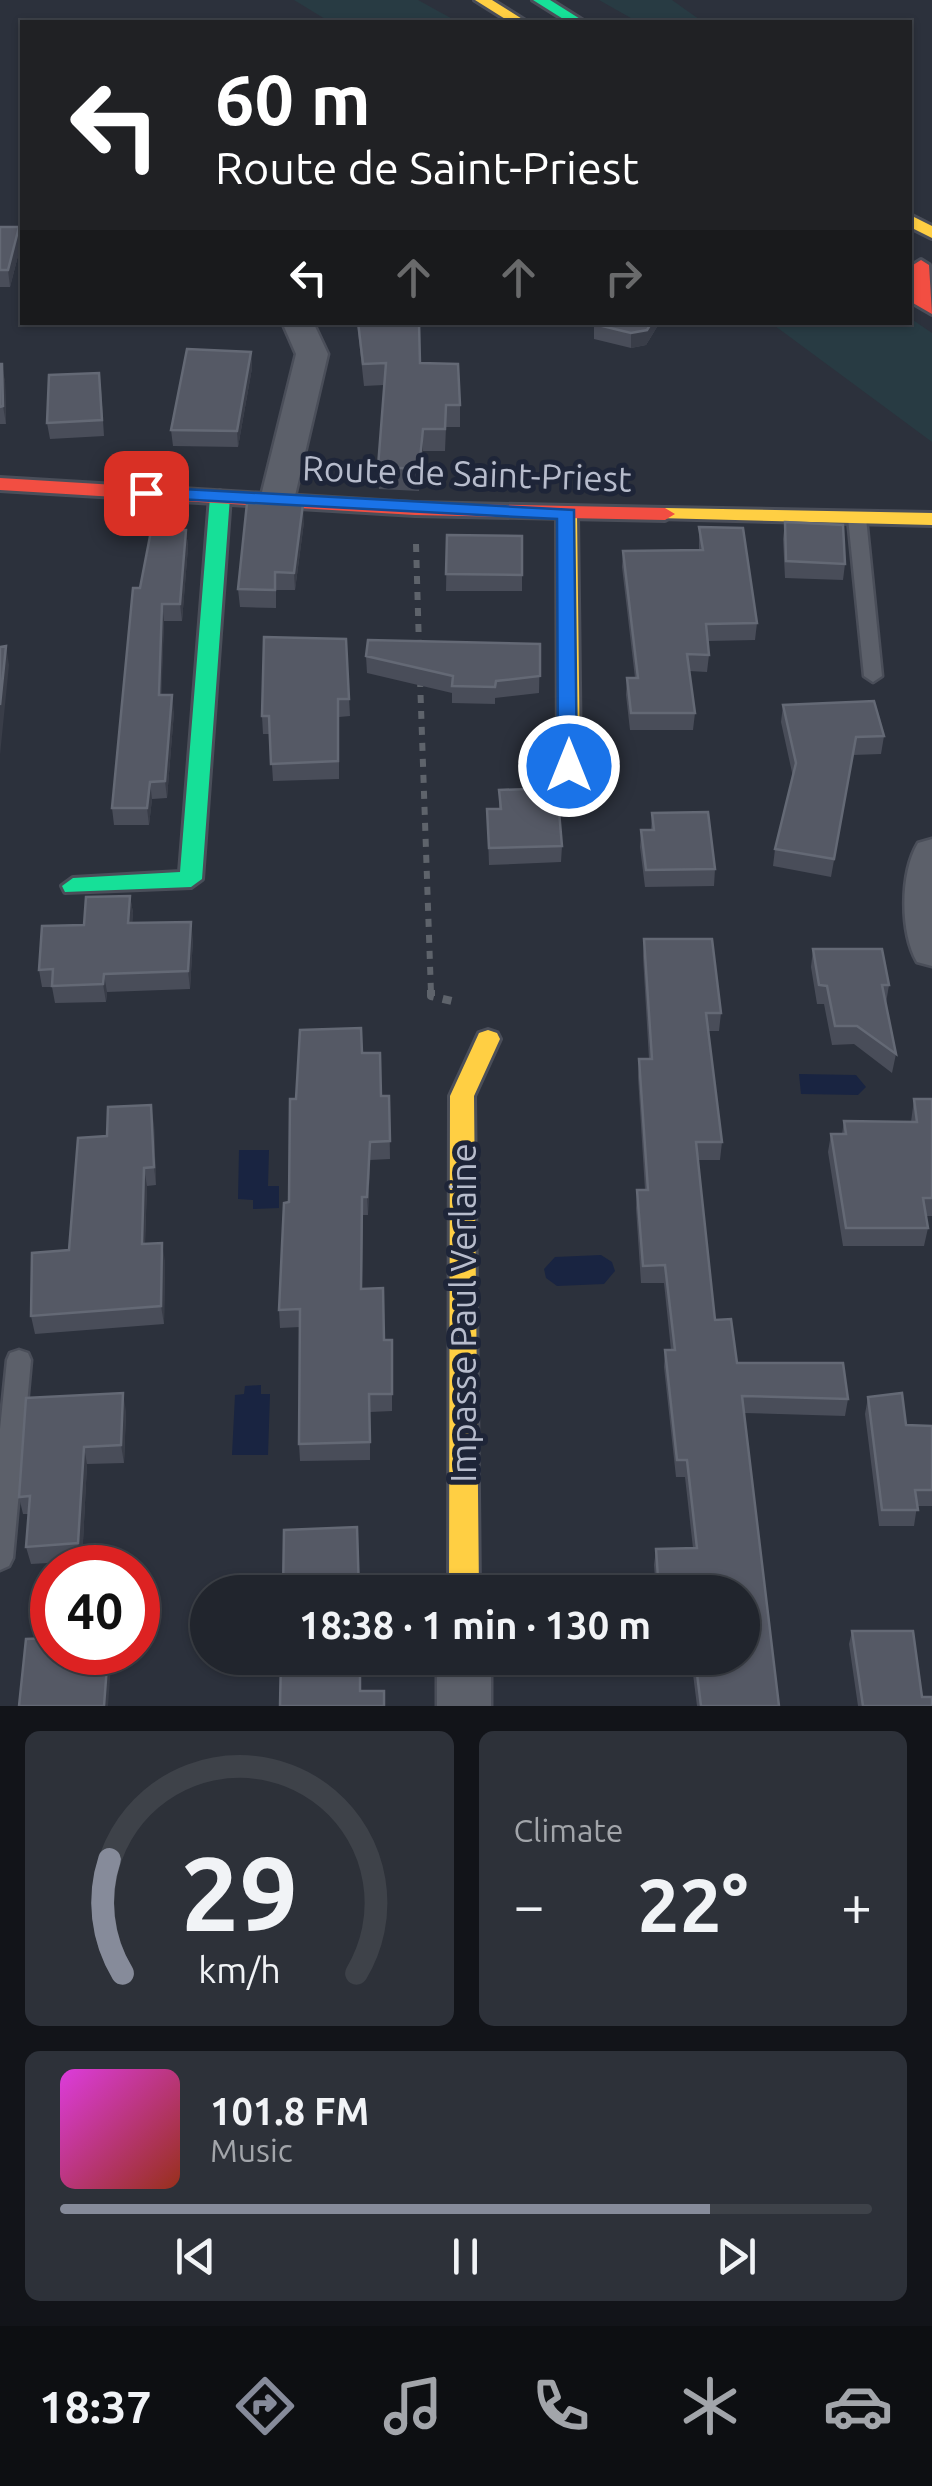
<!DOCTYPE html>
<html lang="en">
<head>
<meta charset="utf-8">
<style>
	:root { --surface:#21252d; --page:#2d3139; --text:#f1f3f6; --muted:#a2a5aa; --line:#3e4249; --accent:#868b9a }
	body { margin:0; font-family:Ubuntu,sans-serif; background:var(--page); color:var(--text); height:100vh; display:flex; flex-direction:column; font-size:38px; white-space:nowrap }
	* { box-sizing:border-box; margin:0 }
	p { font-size:32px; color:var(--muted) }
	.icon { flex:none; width:55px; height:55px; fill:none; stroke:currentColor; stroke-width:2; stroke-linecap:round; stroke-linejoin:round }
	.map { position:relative; height:1706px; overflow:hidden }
	.drawer { display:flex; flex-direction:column; gap:25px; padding:25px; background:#121419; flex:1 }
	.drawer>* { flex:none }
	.top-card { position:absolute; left:20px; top:20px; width:892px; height:305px; border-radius:0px; box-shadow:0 2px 8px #0004,0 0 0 2px var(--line); background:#202124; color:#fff; overflow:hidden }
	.speed { position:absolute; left:30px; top:1545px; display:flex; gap:20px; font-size:50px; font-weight:700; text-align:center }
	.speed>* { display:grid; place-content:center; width:130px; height:130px; border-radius:50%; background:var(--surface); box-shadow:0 2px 8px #0004,0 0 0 2px var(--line); line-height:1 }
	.speed .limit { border:15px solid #d22; background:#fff; color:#111 }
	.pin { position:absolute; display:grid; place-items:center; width:85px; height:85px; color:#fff; margin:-42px; border-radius:20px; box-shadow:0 5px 15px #0006 }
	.me { position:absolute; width:110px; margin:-55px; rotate:0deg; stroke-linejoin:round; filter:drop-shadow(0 0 8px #0008) }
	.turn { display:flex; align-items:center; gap:35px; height:210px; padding:0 30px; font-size:45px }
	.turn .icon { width:130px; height:130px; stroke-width:2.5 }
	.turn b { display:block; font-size:70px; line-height:85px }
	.lanes { display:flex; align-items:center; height:95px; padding:0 30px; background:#0003; justify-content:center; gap:50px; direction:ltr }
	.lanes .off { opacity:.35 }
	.big { font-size:75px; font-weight:700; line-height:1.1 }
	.drawer .widget { flex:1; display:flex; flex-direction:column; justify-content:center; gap:15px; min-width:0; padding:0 35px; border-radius:15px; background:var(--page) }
	.drawer .dial { align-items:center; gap:0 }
	.dial svg { height:260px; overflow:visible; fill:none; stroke:var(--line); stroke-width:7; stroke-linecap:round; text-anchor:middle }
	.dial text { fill:var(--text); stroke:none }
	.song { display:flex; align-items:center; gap:30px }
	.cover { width:120px; height:120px; border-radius:15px; background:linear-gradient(135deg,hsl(300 70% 55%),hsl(10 70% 35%)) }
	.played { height:10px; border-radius:5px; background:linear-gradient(90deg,var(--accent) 80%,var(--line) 80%) }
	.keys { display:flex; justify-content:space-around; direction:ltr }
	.heat { display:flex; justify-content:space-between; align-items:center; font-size:55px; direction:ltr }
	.drawer .tiles { flex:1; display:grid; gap:25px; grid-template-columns:1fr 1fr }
	.widget:last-child { grid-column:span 2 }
	.trip { position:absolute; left:190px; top:1575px; width:570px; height:100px; border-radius:50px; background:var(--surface); box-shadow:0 2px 8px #0004,0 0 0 2px var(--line); font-weight:700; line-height:100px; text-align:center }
	.menu { display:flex; height:160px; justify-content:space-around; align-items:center; background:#0d0f12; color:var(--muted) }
	.menu .icon { width:70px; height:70px }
	.menu .active { color:var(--accent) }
	.menu b { font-size:45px; color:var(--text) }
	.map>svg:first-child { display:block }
</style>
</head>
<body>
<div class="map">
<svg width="932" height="1706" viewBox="0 0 932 1706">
	<rect width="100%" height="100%" fill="#2c313c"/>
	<path fill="#283b43" d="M294 0H418L458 22H330Z
		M599 0H672L703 22H638Z
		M910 318 932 333V442L771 323 910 322Z"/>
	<path fill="#192441" d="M799 1074 856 1075 866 1087 858 1095 801 1094Z
		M239 1150H269L268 1186H279V1208L253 1209V1200L238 1199Z
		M601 1255 612 1262 615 1271 604 1284 557 1286 546 1278 544 1269 555 1257Z
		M261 1385V1394H270L268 1455H232L235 1395 244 1394 245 1386Z"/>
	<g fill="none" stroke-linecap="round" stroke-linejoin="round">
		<defs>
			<path id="lane" d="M857 513 866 518 882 676 873 682 864 676 848 518Z
				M19 1350 28 1353 31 1360 13 1558 9 1566 0 1570V1429L7 1360 10 1353Z"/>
			<path id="street" d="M282 322H313L328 354 294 500 289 507H265L260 500 296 354Z
				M932 839V966L917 962C900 932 900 873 918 843Z
				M437 1658H491V1706H437Z"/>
			<path id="fast" d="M533 0H550L585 22H568Z
				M220 491 230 497 202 879 191 887 65 892 62 886 73 878 180 872 210 497Z"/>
			<path id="slow" d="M475 0H492L527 22H510Z
				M910 215 932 226V238L910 227Z
				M567 508 577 514 580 766 569 773 558 766 557 514Z
				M665 508 932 513V525L658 518 655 514Z
				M488 1030 497 1033 500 1039 474 1096 479 1592H449L450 1096 479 1033Z"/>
			<path id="jam" d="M921 260 929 265 932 314 913 303V265Z
				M0 478 415 503 665 508 675 514 665 520 415 515 0 490Z"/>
		</defs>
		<use href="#lane" stroke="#4a4e59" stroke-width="5"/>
		<use href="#street" stroke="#4a4e59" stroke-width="5"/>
		<use href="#fast" stroke="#4a4e59" stroke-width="6"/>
		<use href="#slow" stroke="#4a4e59" stroke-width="6"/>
		<use href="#jam" stroke="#4a4e59" stroke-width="6"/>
		<path stroke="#5e636b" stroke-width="6" stroke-dasharray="8 8" stroke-linecap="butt" d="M416 544 419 647
			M420 679 431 993"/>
		<path stroke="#5e636b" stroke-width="8" stroke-dasharray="9 9" stroke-linecap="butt" d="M431 990V996L460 1003"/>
		<use href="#lane" fill="#5c606a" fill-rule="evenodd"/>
		<use href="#street" fill="#5c606a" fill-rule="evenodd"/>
		<use href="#fast" fill="#16e098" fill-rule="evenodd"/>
		<use href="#slow" fill="#ffcf43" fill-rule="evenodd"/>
		<use href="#jam" fill="#f24e42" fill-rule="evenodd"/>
	</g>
	<path fill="#494d59" d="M0 227H19L21 244 10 287H0Z
		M357 322H419L420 363 460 405V427H446L445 451H423L419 491 379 489 378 467 384 385 364 386Z
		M596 322H660L646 345 631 348 594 339V324Z
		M251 352 252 368 238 447 173 446 171 430Z
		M0 364 5 381 6 424H0Z
		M101 389 104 436 50 439 47 423Z
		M304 522 295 590H276V608L240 607 238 589Z
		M785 522 845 564 843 580 785 578 783 539Z
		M699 527 757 623 755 640 708 641 709 655 707 672 689 671 695 713 693 730H630L626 695 627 678H635L622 567 623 551 699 550Z
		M186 530 188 547 182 621H164L161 695 174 712 167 798 152 799 149 825H114L112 808 140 588Z
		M447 535 522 536V591H446Z
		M346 639 350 716 339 717V779L273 781 270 734H263L262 716Z
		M540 644 539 693 495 698V704L452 703V693L367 673 366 656Z
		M783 705 884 736 881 754 853 755 831 877 773 866 775 849 793 777 781 722Z
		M499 790 562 846 561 862 489 865 487 809H499Z
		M652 813 715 869 714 886 645 887 640 847 641 830H651Z
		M130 896 133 913 132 923 193 939 190 989 107 992 106 1002 55 1003 52 987H42L39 970 84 925Z
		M644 939 721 1013 719 1031H708L722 1142 720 1160H698L715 1320 737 1363 848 1399 845 1416 744 1413 779 1706H697L691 1658H742V1592H656L654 1565 656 1549 693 1548 685 1477H676L664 1367 665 1350H671L664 1283H641L636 1208 637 1190H645L638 1077 639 1059H649L643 957Z
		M813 949 889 985 886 1003 896 1054 892 1073 854 1044 832 1045 824 1004H817L811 967Z
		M362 1053 381 1096H389L390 1159 370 1160 368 1215H363L362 1289 384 1340H392V1411L370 1412V1460L300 1461 299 1444 300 1327 280 1328 279 1310 296 1099Z
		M914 1099H932V1216H926L928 1228 924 1246H843L828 1152 831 1134H842L844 1121 911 1122Z
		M154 1124 156 1185 147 1186 145 1244 165 1261 164 1324 35 1334 31 1316 69 1250 107 1136Z
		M868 1397 906 1425 932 1426V1506H917L914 1526H879L865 1414Z
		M126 1411 124 1463 87 1464 82 1561 31 1564 26 1547 29 1514H23L19 1497Z
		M852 1631 922 1697 932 1706H858L849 1644Z"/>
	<path fill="#393d48" d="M19 227 21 244 10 287 8 270Z
		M652 322H660L646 345 631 348V333Z
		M251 352 252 368 238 447 237 431Z
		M2 364 5 381 6 424 3 406Z
		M423 429V451L419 491V469Z
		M303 504 304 522 295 590 294 573Z
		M186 530 188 547 182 621 180 604Z
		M162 604 164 621 161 711 159 695Z
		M6 646 9 665 0 755V705Z
		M172 695 174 712 167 798 165 781Z
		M150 782 152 799 149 825 147 808Z
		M130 896 133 913 131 940 128 923Z
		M191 922 193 939 190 989 188 971Z
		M104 974 107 992 106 1002 103 984Z
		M151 1105 154 1124 156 1185 154 1167Z
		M370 1142V1160L368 1215 367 1197Z
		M144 1168 147 1186 144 1263 142 1244Z
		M162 1243 165 1261 164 1324 161 1306Z
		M123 1393 126 1411 124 1463 121 1445Z
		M84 1447 87 1464 82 1561 78 1543Z
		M108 1652H112L108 1706H104Z"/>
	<path fill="#555965" stroke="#646975" stroke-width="2.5" d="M0 227H19L8 270H0Z
		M358 322H419L420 363 458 364 460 405H446L445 429H423L419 469 378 467 386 363 363 364Z
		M596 322H652L647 330 631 333 594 324Z
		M187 349 251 352 237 431 171 430Z
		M0 364H2L3 406 0 407Z
		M99 373 102 420 47 423 49 375Z
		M247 503 303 504 294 573 275 572V590L238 589Z
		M785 522 843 525 845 564 786 561Z
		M699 527 743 528 757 623 706 624 709 655 687 654 695 713H631L627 678H638L623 551 703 550Z
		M186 530 180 604H162L159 695H172L165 781 150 782 147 808H112L133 588H140L151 531Z
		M447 535 522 536V575L446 574Z
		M264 637 346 639 349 699H338V761L271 764 269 716H262Z
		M368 640 540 644V676L496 681 495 687 452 686 453 676 366 656Z
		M6 646 0 705V647Z
		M874 701 884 736 856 737 834 859 775 849 796 763 783 705Z
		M557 788 562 846 489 848 487 809H501L499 790Z
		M708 812 715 869 646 870 641 830H654L652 813Z
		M130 896 128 923 191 922 188 971 104 974 103 984 52 986 53 969 39 970 42 926 84 925 86 897Z
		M644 939H712L721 1013H706L722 1142H696L715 1320 731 1319 737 1363H843L848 1399 742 1396 779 1706H701L695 1658H742V1592H659L656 1549 697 1548 687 1460H677L665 1350H675L665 1265 643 1266 637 1190H648L639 1059H652Z
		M813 949H882L889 985H882L896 1054 857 1026H835L827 986 819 985Z
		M361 1028 362 1053H380L381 1096H389L390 1141 370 1142 367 1197H362L361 1289 383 1288 384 1340H392V1394H369L370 1442 299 1444 300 1309 279 1310 284 1203 289 1202 290 1099H296L300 1030Z
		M914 1099H932V1198H923L928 1228H846L831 1134H846L844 1121 917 1122Z
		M151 1105 154 1167 144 1168 142 1244 162 1243 161 1306 31 1316 32 1253 69 1250 78 1138 107 1136 108 1107Z
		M123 1393 121 1445 84 1447 78 1543 26 1547 30 1496 19 1497 26 1398Z
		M902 1393 906 1425 932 1426V1490H915L918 1510H882L868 1397Z
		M357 1527 359 1592H283L284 1530Z
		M852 1631H913L922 1697H932V1706H863Z
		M52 1638V1652H108L104 1706H19L26 1639Z
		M281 1658H360V1691H384V1706H280Z"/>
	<path fill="#1a73e8" stroke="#114b97" stroke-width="2.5" d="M146 487 574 510 577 771H561L558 766 557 519 139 497V489Z"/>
	<g text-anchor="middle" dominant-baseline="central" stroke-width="10" stroke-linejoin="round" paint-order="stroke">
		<g font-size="35" fill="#b7bccc" stroke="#1e2538">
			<text transform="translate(467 473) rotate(2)">Route de Saint-Priest</text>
			<text transform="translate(463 1313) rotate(-90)">Impasse Paul Verlaine</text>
		</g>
	</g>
</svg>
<div class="speed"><div class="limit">40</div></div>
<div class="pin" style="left:146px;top:493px;background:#d93025"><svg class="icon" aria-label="arrive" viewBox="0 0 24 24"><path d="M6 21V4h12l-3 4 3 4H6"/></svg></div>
<svg class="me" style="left:569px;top:766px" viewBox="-20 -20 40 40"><circle r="17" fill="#1a73e8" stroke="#fff" stroke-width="3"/><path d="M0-11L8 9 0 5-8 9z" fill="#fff"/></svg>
<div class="trip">18:38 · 1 min · 130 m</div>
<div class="top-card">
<div class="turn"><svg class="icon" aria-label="left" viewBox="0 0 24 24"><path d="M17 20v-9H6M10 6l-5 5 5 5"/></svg><div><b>60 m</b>Route de Saint-Priest</div></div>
<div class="lanes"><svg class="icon" aria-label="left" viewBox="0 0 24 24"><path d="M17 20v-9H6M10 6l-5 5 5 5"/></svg><svg class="icon off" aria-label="ahead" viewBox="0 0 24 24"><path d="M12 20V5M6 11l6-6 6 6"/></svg><svg class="icon off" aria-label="ahead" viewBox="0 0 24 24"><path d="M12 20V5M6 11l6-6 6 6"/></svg><svg class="icon off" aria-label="right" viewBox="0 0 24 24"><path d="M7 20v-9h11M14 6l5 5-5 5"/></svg></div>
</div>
</div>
<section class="drawer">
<div class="tiles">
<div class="widget dial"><svg viewBox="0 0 100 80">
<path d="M14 69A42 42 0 1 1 86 69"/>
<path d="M14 69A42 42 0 0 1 10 34" stroke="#868b9a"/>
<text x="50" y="56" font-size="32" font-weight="700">29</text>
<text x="50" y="72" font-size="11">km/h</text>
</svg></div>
<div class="widget"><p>Climate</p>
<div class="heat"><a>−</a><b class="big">22°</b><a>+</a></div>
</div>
<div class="widget">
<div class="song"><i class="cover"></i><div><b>101.8 FM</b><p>Music</p></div></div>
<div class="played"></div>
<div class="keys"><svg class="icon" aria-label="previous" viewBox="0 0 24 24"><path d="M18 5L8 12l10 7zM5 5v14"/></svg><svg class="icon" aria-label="pause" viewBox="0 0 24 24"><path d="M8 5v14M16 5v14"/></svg><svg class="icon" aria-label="next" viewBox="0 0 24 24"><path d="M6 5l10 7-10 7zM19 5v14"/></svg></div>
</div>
</div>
</section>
<nav class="menu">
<b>18:37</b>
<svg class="icon active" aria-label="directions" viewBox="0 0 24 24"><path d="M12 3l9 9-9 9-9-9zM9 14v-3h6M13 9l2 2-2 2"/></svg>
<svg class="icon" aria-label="music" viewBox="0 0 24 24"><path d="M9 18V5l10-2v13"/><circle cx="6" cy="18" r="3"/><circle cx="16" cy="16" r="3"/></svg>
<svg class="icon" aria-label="phone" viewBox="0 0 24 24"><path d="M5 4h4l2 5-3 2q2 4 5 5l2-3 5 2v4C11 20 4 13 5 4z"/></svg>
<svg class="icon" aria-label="climate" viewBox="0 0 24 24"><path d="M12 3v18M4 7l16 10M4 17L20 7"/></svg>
<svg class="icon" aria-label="car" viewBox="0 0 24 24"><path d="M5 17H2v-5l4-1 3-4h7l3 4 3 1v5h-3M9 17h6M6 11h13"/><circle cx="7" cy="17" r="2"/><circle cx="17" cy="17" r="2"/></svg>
</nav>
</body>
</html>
